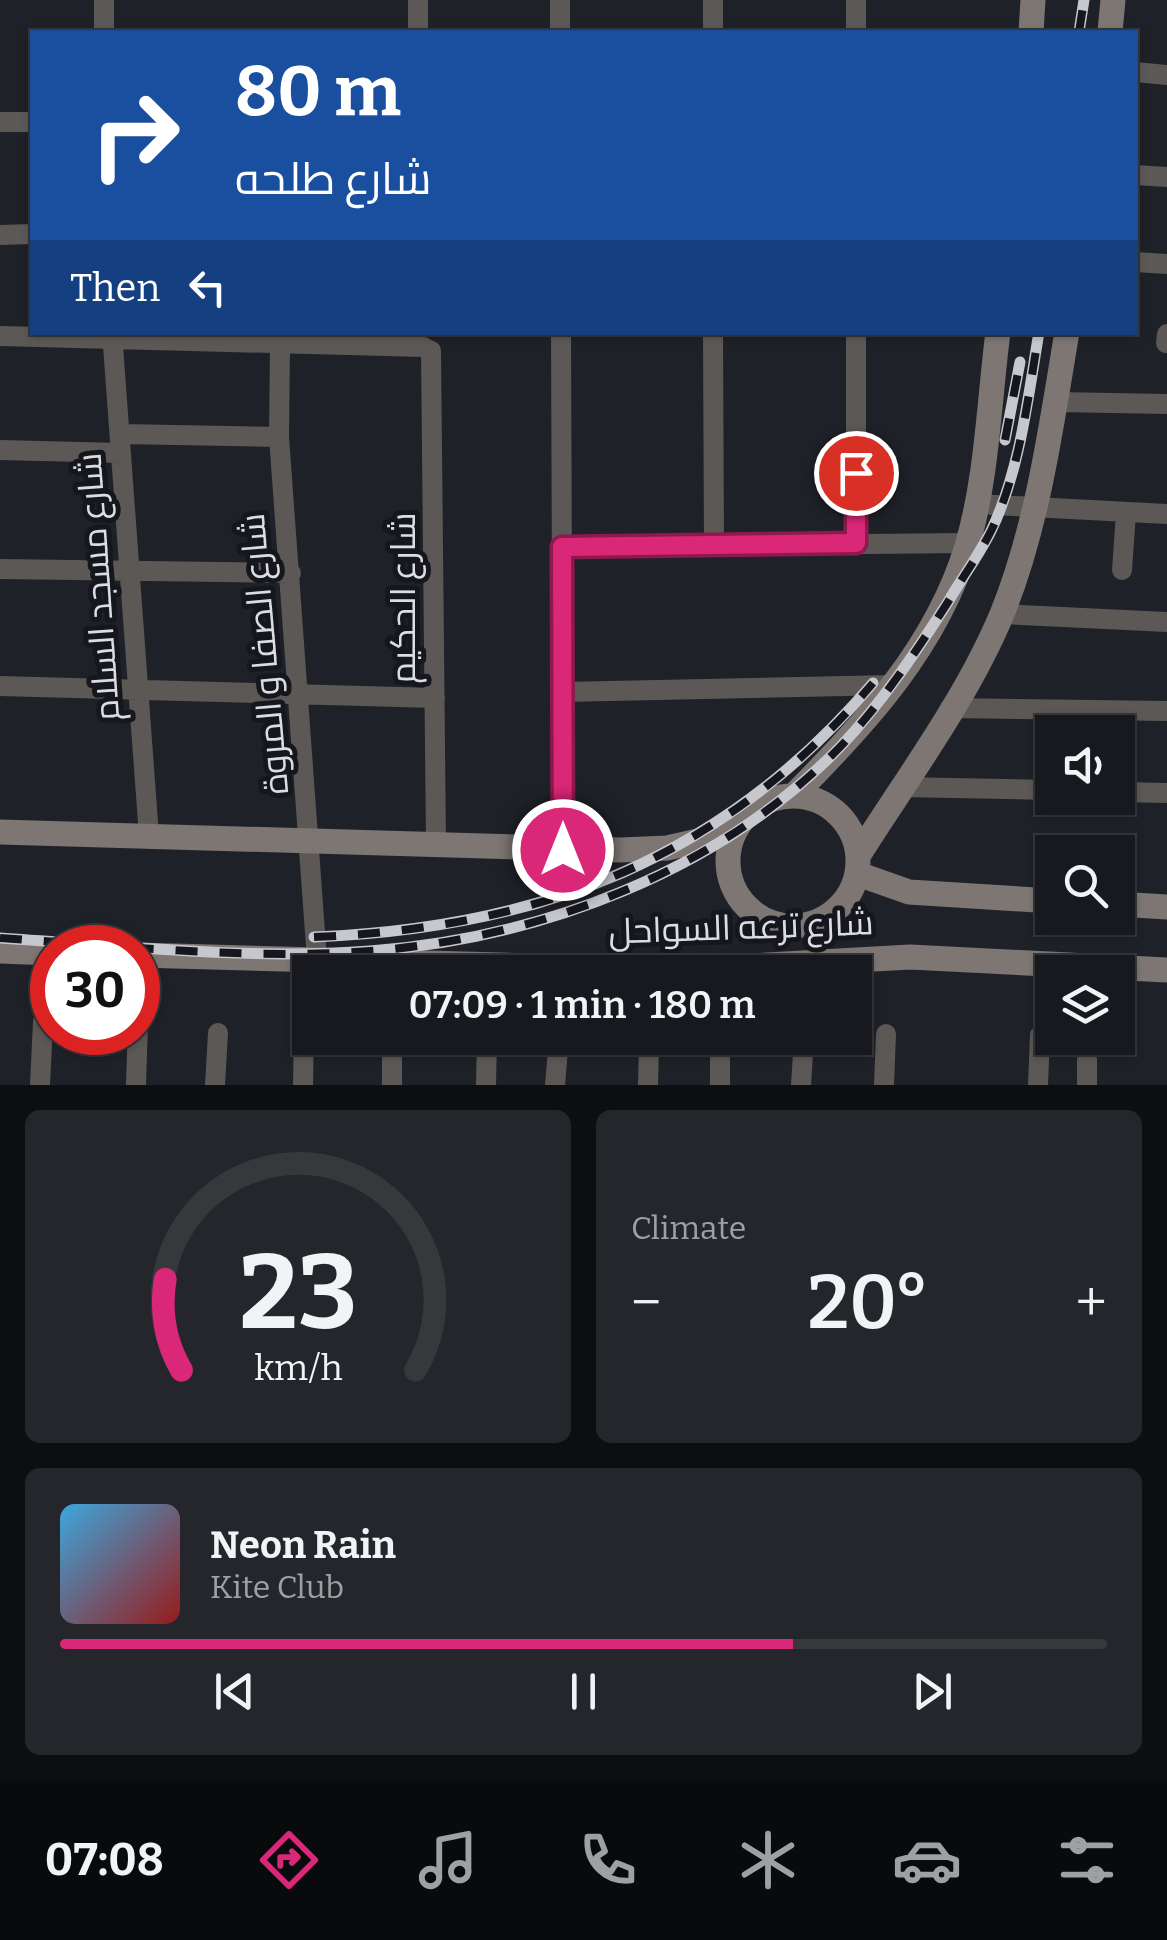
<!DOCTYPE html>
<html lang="en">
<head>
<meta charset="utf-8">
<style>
	:root { --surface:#17191e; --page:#24262b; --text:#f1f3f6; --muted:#9ea0a4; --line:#36383c; --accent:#db2777 }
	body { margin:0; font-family:Bitter,Cairo,serif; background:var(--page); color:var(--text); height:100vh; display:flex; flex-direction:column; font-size:38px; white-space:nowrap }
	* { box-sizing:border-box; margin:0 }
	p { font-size:32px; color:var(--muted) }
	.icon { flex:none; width:55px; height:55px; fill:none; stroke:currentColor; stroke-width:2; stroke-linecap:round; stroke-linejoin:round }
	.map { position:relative; height:1085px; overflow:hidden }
	.side { display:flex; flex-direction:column; gap:25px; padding:25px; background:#0d0e10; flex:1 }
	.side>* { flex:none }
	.top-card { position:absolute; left:30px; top:30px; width:1108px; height:305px; border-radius:0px; box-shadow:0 2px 8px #0004,0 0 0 2px var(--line); background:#1a4fa0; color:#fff; overflow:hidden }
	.fabs { position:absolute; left:1035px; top:715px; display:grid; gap:20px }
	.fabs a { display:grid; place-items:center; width:100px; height:100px; border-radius:0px; background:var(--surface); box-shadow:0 2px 8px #0004,0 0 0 2px var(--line); font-size:50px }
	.speed { position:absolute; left:30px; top:925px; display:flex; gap:20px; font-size:50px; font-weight:700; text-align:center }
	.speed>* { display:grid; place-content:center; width:130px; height:130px; border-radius:50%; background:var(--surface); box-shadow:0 2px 8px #0004,0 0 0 2px var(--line); line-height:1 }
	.speed .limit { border:15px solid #d22; background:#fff; color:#111 }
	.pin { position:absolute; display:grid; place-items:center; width:85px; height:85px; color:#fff; margin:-42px; border:5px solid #fff; border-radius:50%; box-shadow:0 2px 10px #0007 }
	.me { position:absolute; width:110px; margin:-55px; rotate:0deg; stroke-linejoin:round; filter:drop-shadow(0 0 8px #0008) }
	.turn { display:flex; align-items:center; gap:35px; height:210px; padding:0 40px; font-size:45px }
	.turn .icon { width:130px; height:130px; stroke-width:2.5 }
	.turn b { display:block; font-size:70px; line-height:85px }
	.then { display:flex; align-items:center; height:95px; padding:0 40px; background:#0003; gap:20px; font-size:38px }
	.big { font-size:75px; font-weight:600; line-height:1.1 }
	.side .widget { flex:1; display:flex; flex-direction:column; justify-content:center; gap:15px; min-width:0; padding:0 35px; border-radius:15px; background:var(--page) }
	.side .dial { align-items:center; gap:0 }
	.dial svg { height:260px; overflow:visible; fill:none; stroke:var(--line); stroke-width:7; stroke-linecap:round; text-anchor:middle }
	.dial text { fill:var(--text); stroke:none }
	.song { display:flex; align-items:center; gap:30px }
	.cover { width:120px; height:120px; border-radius:15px; background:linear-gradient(135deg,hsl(200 70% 55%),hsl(0 70% 35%)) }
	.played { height:10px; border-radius:5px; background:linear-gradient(90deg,var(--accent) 70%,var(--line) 70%) }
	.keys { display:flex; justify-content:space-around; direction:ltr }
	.heat { display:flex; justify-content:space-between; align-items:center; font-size:55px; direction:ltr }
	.side .tiles { flex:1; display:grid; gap:25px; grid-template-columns:1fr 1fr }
	.widget:last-child { grid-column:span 2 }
	.trip { position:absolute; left:292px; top:955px; width:580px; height:100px; border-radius:0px; background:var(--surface); box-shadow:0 2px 8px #0004,0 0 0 2px var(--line); font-weight:600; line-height:100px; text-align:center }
	.dock { display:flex; height:160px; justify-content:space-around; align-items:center; background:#090a0c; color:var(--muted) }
	.dock .icon { width:70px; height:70px }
	.dock .selected { color:var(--accent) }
	.dock b { font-size:45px; color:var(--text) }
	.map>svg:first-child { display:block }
</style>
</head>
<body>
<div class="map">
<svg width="1167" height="1085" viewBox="0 0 1167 1085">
	<rect width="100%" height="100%" fill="#1f2128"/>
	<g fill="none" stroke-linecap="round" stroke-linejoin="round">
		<path stroke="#5c5855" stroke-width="20" d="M104 0V32
			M418 0V32
			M560 0V32
			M713 0V32
			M856 0V32
			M1135 72 1167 75
			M0 122H32
			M1135 175 1167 177
			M0 235 32 234
			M1135 262 1167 264
			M112 332 149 836
			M561 332 563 850
			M713 332 714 544
			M856 332V543
			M0 336 423 347 431 351 436 845
			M1166 343 1167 334
			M280 344 279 437 317 960
			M1055 402 1167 404
			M120 434 279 437
			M0 450 121 453
			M975 504 1167 514
			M562 547 968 543
			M0 569 291 573
			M1122 570 1126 513
			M1002 614 1167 622
			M0 686 435 698
			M562 692 893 685
			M950 708 1167 711
			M901 787 1052 790
			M1118 792 1167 793
			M392 1038V1085
			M40 1085 43 1022
			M136 1085 138 1023
			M215 1085 218 1033
			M303 1085 304 1025
			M486 1085 487 1038
			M555 1085 559 1038
			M648 1085 649 1045
			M720 1085V1038
			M801 1085 804 1038
			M884 1085 886 1034
			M1038 1085 1040 1035
			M1087 1085V1059"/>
		<path stroke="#7d7673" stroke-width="25" d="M1031 32 1033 0
			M1110 32 1113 0
			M728 861a65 65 0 1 1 130 0a65 65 0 1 1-130 0Z
			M793 796C865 724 937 646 967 546 987 479 989 402 998 332
			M0 832 621 850 667 848 734 833
			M858 856C907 778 966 700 1002 614 1038 525 1051 427 1067 332
			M858 874 909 892 1052 901
			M1118 904 1167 907
			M0 951 52 953
			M138 955 677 970 910 957 1167 970"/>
		<defs>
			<path id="rail" d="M1079 32 1084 0
				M1005 440 1020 362
				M314 937C541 928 723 859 873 683
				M0 938C122 946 248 960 370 951 541 938 718 872 840 747 881 704 916 652 948 602 962 578 979 555 991 531 1020 471 1028 397 1039 332"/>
		</defs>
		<use href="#rail" stroke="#c7c8ce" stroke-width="11"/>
		<use href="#rail" stroke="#16171e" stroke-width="8" stroke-dasharray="22" stroke-linecap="butt"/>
	</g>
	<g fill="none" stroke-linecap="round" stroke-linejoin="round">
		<defs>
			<path id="route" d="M563 850 562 547 856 543V473"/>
		</defs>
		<use href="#route" stroke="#8e194d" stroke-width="25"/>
		<use href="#route" stroke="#db2777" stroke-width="18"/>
	</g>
	<g text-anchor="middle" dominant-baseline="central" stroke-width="10" stroke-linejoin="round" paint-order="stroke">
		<g font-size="35" fill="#dcdde2" stroke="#16171e">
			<text transform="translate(98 587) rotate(-94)">شارع مسجد السلام</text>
			<text transform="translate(403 598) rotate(-90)">شارع الحكيم</text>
			<text transform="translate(264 654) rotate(-95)">شارع الصفا و المروة</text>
			<text transform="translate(741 927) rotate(-2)">شارع ترعه السواحل</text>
		</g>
	</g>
</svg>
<div class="fabs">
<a><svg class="icon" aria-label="sound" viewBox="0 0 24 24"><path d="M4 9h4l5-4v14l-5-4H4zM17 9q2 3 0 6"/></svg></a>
<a><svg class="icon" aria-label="search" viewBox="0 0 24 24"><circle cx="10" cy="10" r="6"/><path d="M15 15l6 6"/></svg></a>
<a><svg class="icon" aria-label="layers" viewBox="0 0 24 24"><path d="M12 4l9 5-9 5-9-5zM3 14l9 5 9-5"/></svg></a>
</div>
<div class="speed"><div class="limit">30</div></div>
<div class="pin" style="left:856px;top:473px;background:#d93025"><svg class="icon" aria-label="arrive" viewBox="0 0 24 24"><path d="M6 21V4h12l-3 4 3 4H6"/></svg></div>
<svg class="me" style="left:563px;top:850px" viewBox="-20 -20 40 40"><circle r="17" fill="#db2777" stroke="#fff" stroke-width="3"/><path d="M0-11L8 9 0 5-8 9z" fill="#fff"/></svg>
<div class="trip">07:09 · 1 min · 180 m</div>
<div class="top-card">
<div class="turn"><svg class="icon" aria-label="right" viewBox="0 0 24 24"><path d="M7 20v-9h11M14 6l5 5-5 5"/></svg><div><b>80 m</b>شارع طلحه</div></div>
<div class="then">Then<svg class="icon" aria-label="left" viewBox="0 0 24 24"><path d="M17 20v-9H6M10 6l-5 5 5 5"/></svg></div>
</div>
</div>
<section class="side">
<div class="tiles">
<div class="widget dial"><svg viewBox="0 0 100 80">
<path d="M14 69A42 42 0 1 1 86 69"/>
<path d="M14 69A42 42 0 0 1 9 41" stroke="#db2777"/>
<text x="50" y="56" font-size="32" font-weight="700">23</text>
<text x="50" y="72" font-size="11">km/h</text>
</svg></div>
<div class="widget"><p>Climate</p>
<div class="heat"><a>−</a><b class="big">20°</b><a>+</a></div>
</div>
<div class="widget">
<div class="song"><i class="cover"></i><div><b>Neon Rain</b><p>Kite Club</p></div></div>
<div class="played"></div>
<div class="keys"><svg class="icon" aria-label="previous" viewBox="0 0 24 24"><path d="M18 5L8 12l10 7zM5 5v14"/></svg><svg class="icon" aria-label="pause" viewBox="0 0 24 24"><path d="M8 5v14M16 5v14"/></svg><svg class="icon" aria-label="next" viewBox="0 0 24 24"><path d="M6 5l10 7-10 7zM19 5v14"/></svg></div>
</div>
</div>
</section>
<nav class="dock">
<b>07:08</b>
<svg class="icon selected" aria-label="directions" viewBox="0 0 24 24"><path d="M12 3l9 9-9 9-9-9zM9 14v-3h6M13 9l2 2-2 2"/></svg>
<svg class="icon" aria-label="music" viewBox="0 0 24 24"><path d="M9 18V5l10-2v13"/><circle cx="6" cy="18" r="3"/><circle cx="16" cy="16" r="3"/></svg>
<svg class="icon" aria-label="phone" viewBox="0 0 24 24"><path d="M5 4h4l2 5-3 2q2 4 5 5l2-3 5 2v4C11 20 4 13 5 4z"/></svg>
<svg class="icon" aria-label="climate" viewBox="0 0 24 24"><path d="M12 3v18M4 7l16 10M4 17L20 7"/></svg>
<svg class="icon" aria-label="car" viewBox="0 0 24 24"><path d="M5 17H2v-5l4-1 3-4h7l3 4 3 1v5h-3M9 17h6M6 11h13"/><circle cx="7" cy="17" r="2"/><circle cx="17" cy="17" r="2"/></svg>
<svg class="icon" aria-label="filters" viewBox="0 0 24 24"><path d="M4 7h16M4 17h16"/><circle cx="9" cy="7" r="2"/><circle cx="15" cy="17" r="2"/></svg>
</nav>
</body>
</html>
